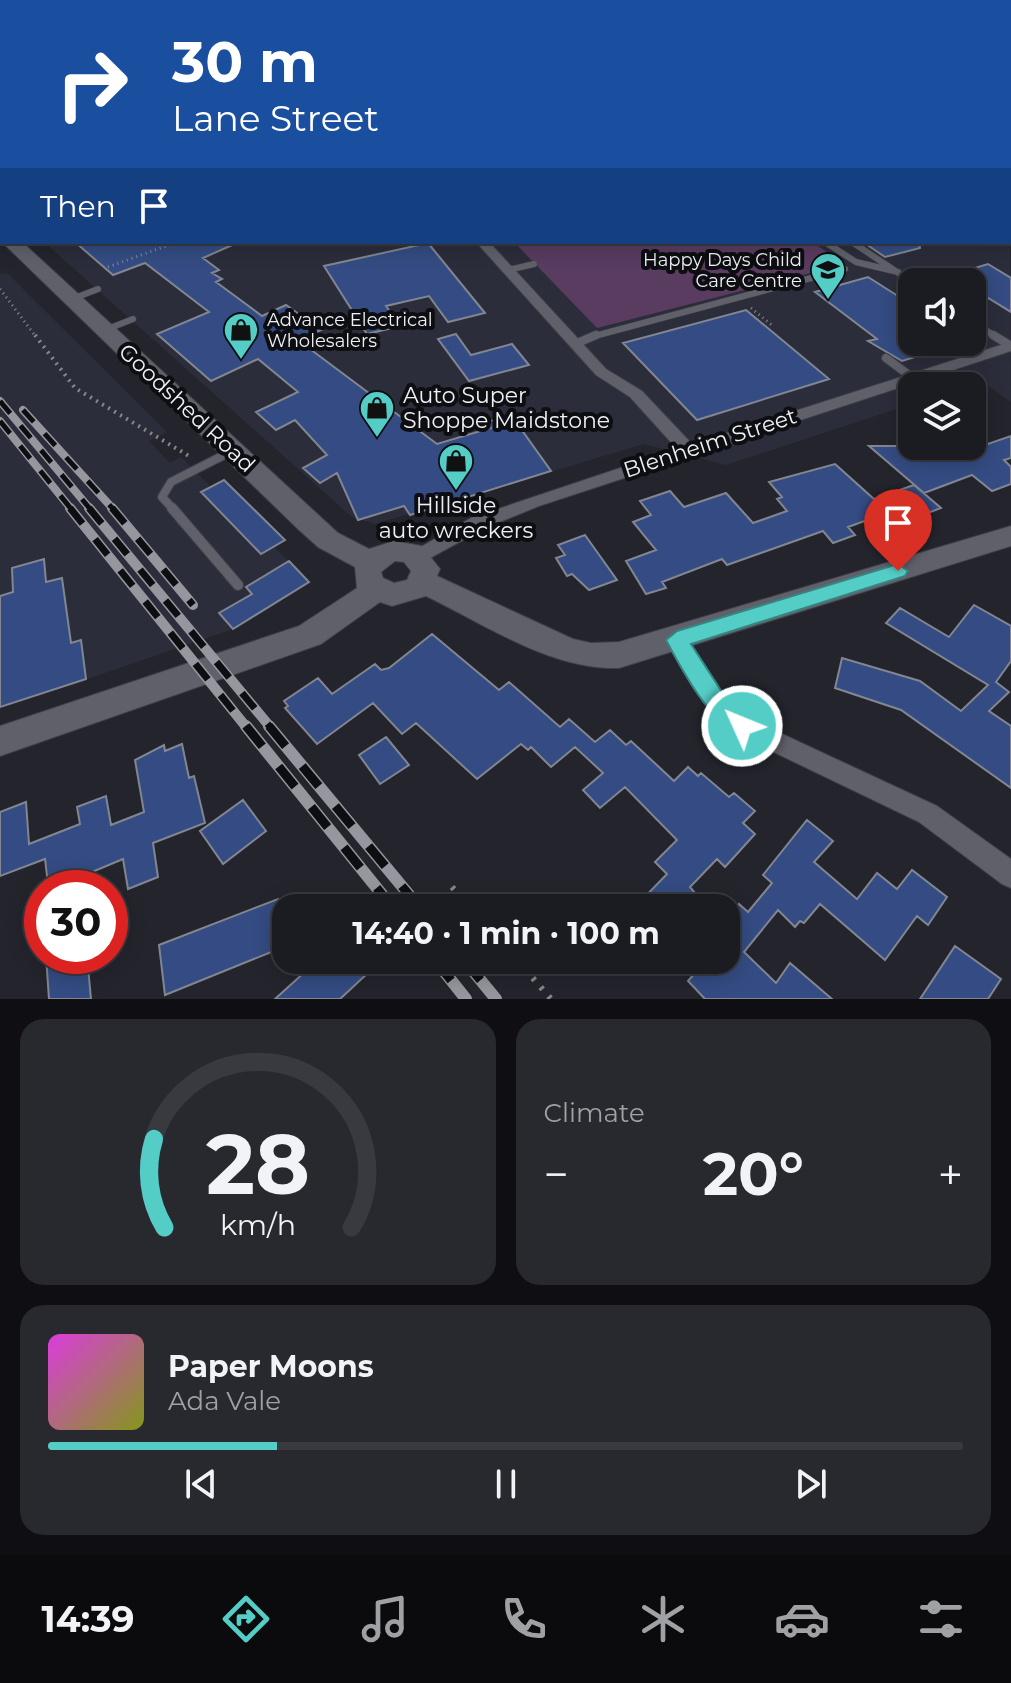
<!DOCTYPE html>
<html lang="en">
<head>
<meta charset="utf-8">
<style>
	:root { --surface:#1b1b22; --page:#28282f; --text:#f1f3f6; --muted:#a0a1a5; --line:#393940; --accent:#54cdc7 }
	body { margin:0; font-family:Montserrat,sans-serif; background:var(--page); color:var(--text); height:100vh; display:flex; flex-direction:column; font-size:30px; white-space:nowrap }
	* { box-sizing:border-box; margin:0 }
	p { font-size:26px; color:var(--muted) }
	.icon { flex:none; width:44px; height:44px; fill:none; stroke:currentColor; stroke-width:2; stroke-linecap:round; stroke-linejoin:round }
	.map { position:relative; height:999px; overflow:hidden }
	.drawer { display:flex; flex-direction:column; gap:20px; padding:20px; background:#0f0f13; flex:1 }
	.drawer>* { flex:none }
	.banner { position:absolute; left:0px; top:0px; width:1012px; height:244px; box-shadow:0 4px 20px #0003,0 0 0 2px var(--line); background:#1a4fa0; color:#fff; overflow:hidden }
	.buttons { position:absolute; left:898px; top:268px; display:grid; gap:16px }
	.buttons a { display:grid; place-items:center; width:88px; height:88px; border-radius:16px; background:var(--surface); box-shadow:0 4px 20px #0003,0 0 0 2px var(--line); font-size:40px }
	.speed { position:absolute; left:24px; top:870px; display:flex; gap:16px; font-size:40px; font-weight:700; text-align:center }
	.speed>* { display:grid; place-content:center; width:104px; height:104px; border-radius:50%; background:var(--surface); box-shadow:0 4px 20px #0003,0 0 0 2px var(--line); line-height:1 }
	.speed .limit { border:12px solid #d22; background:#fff; color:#111 }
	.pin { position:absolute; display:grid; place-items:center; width:68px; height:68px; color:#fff; margin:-82px -34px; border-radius:50% 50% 50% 0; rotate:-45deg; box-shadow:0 0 8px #0007 }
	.pin .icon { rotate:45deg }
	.me { position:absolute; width:88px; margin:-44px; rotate:314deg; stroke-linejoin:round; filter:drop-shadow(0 0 6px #0008) }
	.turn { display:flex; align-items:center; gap:28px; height:168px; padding:0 40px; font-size:36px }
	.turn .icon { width:104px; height:104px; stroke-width:2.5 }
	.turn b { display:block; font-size:56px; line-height:68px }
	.then { display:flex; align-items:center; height:76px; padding:0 40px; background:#0003; gap:16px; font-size:30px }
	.big { font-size:60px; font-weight:700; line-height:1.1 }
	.drawer .card { flex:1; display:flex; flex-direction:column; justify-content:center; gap:12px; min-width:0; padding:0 28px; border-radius:24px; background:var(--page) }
	.drawer .dial { align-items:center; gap:0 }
	.dial svg { height:208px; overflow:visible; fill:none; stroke:var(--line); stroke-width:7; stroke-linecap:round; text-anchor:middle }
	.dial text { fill:var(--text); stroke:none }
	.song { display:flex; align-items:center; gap:24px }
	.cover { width:96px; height:96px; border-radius:12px; background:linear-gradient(135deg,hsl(300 70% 55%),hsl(70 70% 35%)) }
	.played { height:8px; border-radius:4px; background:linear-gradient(90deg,var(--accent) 25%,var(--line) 25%) }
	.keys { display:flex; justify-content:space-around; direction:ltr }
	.heat { display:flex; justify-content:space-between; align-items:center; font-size:44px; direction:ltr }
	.drawer .tiles { flex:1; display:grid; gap:20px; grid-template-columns:1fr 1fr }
	.card:last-child { grid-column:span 2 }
	.trip { position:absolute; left:272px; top:894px; width:468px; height:80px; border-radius:24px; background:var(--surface); box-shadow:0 4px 20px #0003,0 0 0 2px var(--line); font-weight:700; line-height:80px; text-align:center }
	.dock { display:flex; height:128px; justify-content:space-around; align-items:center; background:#0b0b0e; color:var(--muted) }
	.dock .icon { width:56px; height:56px }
	.dock .current { color:var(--accent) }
	.dock b { font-size:36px; color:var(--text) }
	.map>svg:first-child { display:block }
</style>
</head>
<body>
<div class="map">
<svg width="1011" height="999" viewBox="0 0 1011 999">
	<rect width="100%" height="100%" fill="#24242d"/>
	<path fill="#2c2d3b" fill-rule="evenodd" d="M1010 148 1011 402 981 381 965 386H912V404L726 465 644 444 375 524 352 517 44 242H1010ZM912 282H972V342H912Z
		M7 273 167 432 149 441 167 460 170 463 181 457 211 487 224 480 285 540 274 547 309 582 233 629 0 709V274Z"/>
	<path fill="#593c60" d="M0 0H416L419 2H2V114Z
		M514 242H812L845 264 597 328Z"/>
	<path fill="#344c83" stroke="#818690" stroke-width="2" d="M75 242H239L203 258 219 270 212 273 222 279 216 282 262 316 286 305 321 330 298 340 437 444 491 428 487 422 511 415 551 471 410 515 404 506 358 520 337 473 320 483 303 468 327 455 295 420 276 430 256 412 298 392 258 359 211 381 157 334 209 312 145 263 113 275Z
		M863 242H919L920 248 885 257Z
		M428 243 485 313 448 322 429 296 386 306 400 326 367 334 324 266Z
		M988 264 1011 278V312L972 288V282H963L951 275Z
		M868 277 912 305V342H950L951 346 902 361 868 341 877 339 815 292Z
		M746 310 829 379 697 420 623 343Z
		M456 334 471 355 512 344 529 365 469 381 438 339Z
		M972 432 988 444 1011 436V458L1004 460 1011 467V484L992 491 972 475 924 493 869 446H936L952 459 972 452Z
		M835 464 874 499 914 485 941 508 907 521 895 510 848 527 855 535 833 543 823 531 727 565 722 559 662 582 666 588 646 594 626 561 656 550 633 522 651 515 640 501 670 491 684 507 726 493 753 523 787 511 777 499 782 497 769 482Z
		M224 480 285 540 261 554 201 492Z
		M585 535 617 580 589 590 572 574 567 576 556 558 565 555 558 545Z
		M44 559 46 582 62 578 71 643 81 640 86 679 0 707V596L13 592 12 568Z
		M289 561 309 582 233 629 219 613 252 594 246 587Z
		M974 605 1011 626V661L996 682 1009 692 989 711 1011 726V788L901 710 835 688 842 658 920 681 961 711 988 685 886 623 900 608 949 637Z
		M432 634 499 690 509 682 560 727 569 719 595 742 610 730 626 745 631 741 674 781 688 767 698 776 701 773 729 797 734 793 755 811 743 823 755 834 725 867 717 859 690 887 707 908H634L667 874 655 862 677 840 625 787 600 808 583 790 603 773 575 747 551 767 531 747 528 750 521 744 477 779 416 723 402 734 373 703 317 744 285 708 288 706 284 701 318 678 332 694 375 664 381 670 389 668Z
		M386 737 409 765 380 784 359 755Z
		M182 744 189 778 194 776 205 823 153 843 158 877 128 889 123 859 54 888V882L48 884 45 859 0 876V812L26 802 29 844 80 824 77 807 106 796 111 825 144 812 135 760 164 745 165 751Z
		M243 800 266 831 223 864 200 831Z
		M807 820 833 841 814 862 857 899 877 873 897 889 912 870 947 897 928 925 917 916 885 960 820 904 804 923 800 921 795 927 778 910 744 952 776 983 790 963 832 999H705L688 981 706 960H726V919L739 904 748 912 772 883 763 875Z
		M278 899 286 946 165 995 159 945Z
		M955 946 1001 979 988 999H920Z
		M46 956H87L91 999H49Z
		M318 960H357L368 973 340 999H275Z"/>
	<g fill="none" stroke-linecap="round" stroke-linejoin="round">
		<defs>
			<path id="lane-far3" d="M539 2 554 0"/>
			<path id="lane-far2" d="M825 242 856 262 898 272
				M852 242 912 282
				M508 270 534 264
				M72 299 98 289
				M972 322 997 337
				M105 330 133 319
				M591 337 845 269"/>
			<path id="lane-far1" d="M993 335 1011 346
				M575 344 596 335
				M886 358 913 378
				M174 510 162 497 171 482 230 452"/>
			<path id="lane" d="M172 508 238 585"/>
			<path id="street" d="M428 0H437L439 2H430Z
				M0 127H2L0 134Z
				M476 242H489L606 369 642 391 692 444 1004 344 1011 343V351L539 506 485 528 419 564 412 562 409 557 412 552 471 518 677 449 630 397 596 375Z
				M677 631 684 634 720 689 750 719 937 806 1011 859V888L1002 884 919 822 734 733 704 703 670 646 667 640 670 634Z"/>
			<path id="secondary" d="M0 119H2V128H0Z
				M2 242H22L338 533 369 549 394 541 422 546 440 569 437 576 573 639 591 643 619 642 1011 526V546L619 668C551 670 486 625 426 596L392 606 380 602 321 644 0 756V726L299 626 357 588 355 567 318 547 298 529ZM395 561 404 562 411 571 407 580 394 583 383 578 381 572Z"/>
		</defs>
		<use href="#lane-far3" stroke="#3f3f46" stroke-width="5"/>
		<use href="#lane-far2" stroke="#3f3f46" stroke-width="7"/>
		<use href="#lane-far1" stroke="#3f3f46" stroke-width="10"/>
		<use href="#lane" stroke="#3f3f46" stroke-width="12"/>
		<use href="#street" stroke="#3f3f46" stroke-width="2"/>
		<use href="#secondary" stroke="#3f3f46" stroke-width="2"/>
		<path stroke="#87878f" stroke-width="2" stroke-dasharray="1 3" stroke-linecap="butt" d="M0 66 2 61
			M0 70 2 78"/>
		<path stroke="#87878f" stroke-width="3" stroke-dasharray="1 4" stroke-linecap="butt" d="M108 267 177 242
			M0 289 36 337
			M751 308 774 327"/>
		<path stroke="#87878f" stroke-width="4" stroke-dasharray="2 5" stroke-linecap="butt" d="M35 335 75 388 189 456"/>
		<path stroke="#87878f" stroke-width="6" stroke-dasharray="3 9" stroke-linecap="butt" d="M452 887 471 908
			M517 960 551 999"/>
		<use href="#lane-far3" stroke="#5f606a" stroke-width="4"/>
		<use href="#lane-far2" stroke="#5f606a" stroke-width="6"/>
		<use href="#lane-far1" stroke="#5f606a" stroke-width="8"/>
		<use href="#lane" stroke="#5f606a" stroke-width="10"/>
		<use href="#street" fill="#5f606a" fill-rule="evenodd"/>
		<use href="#secondary" fill="#5f606a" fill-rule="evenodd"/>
		<defs>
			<path id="rail-far2" d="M0 401 91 510
				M23 410 114 510
				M0 421 72 510"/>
			<path id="rail-far1" d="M70 508 247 728
				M89 508 271 728
				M112 508 193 605"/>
			<path id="rail" d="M246 726 393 908
				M269 726 420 908
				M435 960 466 999
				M464 960 496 999"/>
		</defs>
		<use href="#rail-far2" stroke="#96969e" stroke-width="8"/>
		<use href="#rail-far1" stroke="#96969e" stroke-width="10"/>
		<use href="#rail" stroke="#96969e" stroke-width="12"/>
		<use href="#rail-far2" stroke="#0d0e11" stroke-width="5" stroke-dasharray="16" stroke-linecap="butt"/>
		<use href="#rail-far1" stroke="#0d0e11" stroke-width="7" stroke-dasharray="20" stroke-linecap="butt"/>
		<use href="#rail" stroke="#0d0e11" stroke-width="9" stroke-dasharray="26" stroke-linecap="butt"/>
	</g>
	<path fill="#54cdc7" stroke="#378581" stroke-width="2" d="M898 564 908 571 905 576 691 644 720 689 754 726 750 733 742 736C711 725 681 668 666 640L677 631Z"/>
	<defs>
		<symbol id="school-pin" viewBox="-11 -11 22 30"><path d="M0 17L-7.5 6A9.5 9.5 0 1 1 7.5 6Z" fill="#54cdc7" stroke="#0d0e11"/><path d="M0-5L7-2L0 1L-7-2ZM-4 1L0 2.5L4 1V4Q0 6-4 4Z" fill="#111"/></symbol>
		<symbol id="shop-pin" viewBox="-11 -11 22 30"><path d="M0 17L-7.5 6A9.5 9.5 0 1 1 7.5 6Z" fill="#54cdc7" stroke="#0d0e11"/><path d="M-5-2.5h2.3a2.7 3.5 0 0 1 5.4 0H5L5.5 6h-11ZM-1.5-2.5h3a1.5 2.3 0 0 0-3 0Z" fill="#111"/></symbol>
	</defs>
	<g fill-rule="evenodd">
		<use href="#school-pin" x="808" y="250" width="40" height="54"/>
		<use href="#shop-pin" x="221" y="310" width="40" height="54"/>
		<use href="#shop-pin" x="357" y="388" width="40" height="54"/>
		<use href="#shop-pin" x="436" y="441" width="40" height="54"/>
	</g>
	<g text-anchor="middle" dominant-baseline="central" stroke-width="8" stroke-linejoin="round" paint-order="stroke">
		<g font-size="18" fill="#efeff5" stroke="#0d0e11" text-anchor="end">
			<text x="802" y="260">Happy Days Child<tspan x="802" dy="21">Care Centre</tspan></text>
			<text x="267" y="320" text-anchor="start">Advance Electrical<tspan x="267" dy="21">Wholesalers</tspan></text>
		</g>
		<g font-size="22" fill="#efeff5" stroke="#0d0e11" text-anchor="start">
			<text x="403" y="395">Auto Super<tspan x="403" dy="25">Shoppe Maidstone</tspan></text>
			<text x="456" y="505" text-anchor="middle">Hillside<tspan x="456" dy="25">auto wreckers</tspan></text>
		</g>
		<g font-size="22" fill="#efeff5" stroke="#0d0e11">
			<text transform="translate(187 408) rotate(43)">Goodshed Road</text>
			<text transform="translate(710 443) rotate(-18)">Blenheim Street</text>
		</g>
	</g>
</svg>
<div class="buttons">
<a><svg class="icon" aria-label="sound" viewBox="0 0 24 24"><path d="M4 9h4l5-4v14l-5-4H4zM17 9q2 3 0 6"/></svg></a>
<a><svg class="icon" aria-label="layers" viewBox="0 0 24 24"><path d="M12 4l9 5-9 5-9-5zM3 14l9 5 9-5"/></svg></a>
</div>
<div class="speed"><div class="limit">30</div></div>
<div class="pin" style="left:898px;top:571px;background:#d93025"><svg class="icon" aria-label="arrive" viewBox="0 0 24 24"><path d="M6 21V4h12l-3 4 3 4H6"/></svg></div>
<svg class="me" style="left:742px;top:726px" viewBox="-20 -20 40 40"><circle r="17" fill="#54cdc7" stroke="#fff" stroke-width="3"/><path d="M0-11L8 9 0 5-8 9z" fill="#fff"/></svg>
<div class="trip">14:40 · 1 min · 100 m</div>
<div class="banner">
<div class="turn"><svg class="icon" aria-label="right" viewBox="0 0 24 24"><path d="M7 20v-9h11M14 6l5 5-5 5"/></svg><div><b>30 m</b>Lane Street</div></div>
<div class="then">Then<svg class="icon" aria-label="arrive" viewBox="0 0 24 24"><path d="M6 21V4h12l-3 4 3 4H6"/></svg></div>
</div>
</div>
<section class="drawer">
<div class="tiles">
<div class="card dial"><svg viewBox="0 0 100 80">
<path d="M14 69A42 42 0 1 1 86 69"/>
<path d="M14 69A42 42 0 0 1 10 35" stroke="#54cdc7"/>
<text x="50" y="56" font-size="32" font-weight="700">28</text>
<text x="50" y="72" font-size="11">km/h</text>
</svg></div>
<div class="card"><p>Climate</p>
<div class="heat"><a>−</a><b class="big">20°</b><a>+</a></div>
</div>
<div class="card">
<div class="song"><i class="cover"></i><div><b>Paper Moons</b><p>Ada Vale</p></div></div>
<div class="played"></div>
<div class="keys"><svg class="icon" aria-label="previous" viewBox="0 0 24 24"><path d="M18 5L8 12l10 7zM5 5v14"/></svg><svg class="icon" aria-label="pause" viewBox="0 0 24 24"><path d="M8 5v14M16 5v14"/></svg><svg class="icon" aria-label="next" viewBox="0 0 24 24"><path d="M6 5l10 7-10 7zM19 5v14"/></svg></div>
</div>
</div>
</section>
<nav class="dock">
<b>14:39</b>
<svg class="icon current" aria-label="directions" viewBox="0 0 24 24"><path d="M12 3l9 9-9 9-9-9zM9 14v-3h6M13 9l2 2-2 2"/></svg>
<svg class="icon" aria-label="music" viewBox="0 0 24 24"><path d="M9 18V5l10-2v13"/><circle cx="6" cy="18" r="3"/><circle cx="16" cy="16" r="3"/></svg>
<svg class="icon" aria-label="phone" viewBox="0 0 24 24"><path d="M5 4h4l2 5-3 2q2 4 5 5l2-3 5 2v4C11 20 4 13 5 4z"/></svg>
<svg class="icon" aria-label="climate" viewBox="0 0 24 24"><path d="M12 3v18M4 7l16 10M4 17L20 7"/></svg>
<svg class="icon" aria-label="car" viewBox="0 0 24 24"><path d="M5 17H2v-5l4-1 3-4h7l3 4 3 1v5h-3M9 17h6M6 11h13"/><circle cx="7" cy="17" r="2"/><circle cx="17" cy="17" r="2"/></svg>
<svg class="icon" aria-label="filters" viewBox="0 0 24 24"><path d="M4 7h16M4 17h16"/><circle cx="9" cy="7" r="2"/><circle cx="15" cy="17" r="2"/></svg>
</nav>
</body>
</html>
